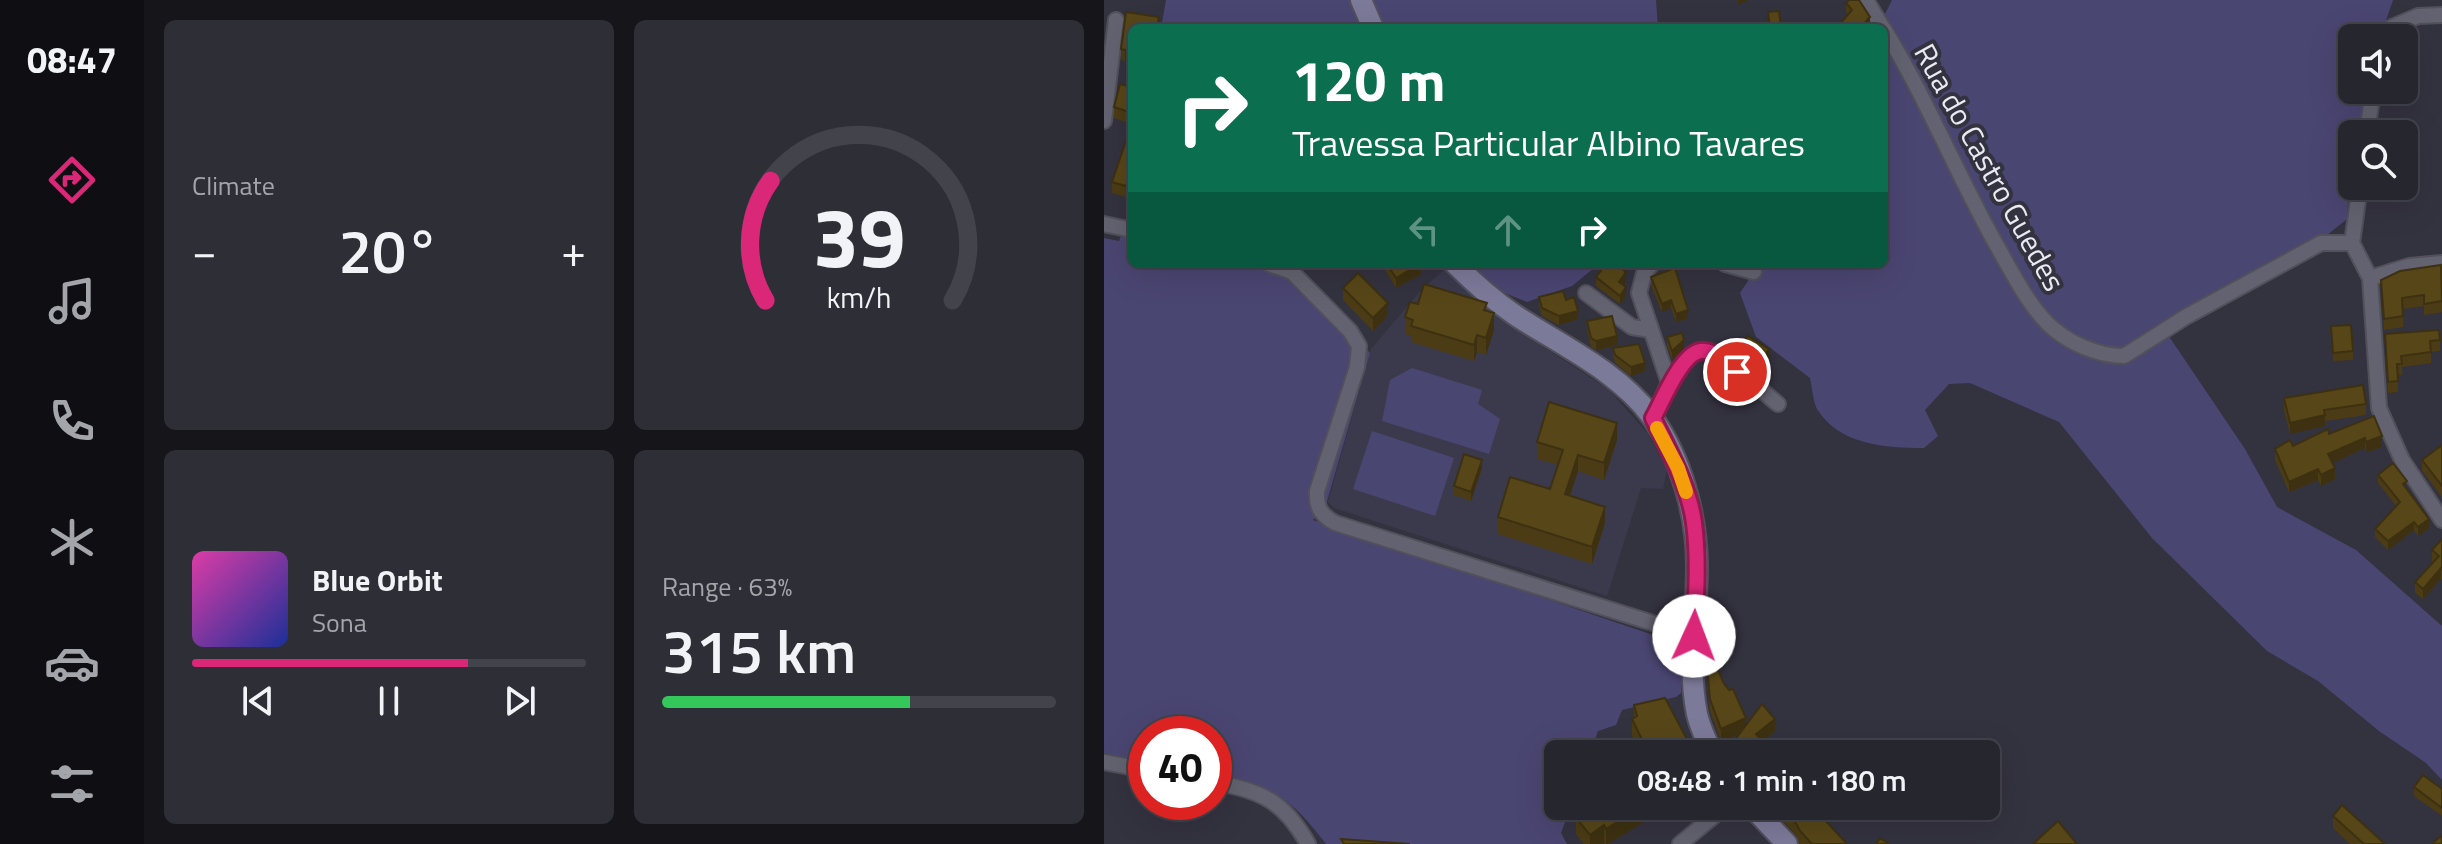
<!DOCTYPE html>
<html lang="en">
<head>
<meta charset="utf-8">
<style>
	:root { --surface:#26262f; --page:#2e2e37; --text:#f1f3f6; --muted:#a4a5aa; --line:#42434b; --accent:#db2777 }
	body { margin:0; font-family:"Titillium Web",sans-serif; background:var(--page); color:var(--text); height:100vh; display:flex; flex-direction:column; font-size:30px; white-space:nowrap }
	* { box-sizing:border-box; margin:0 }
	p { font-size:26px; color:var(--muted) }
	.icon { flex:none; width:44px; height:44px; fill:none; stroke:currentColor; stroke-width:2; stroke-linecap:round; stroke-linejoin:round }
	.map { position:relative; flex:1; overflow:hidden }
	.details { display:flex; flex-direction:column; gap:20px; padding:20px; background:#15151a; width:960px }
	.details>* { flex:none }
	.banner { position:absolute; left:24px; top:24px; width:760px; height:244px; border-radius:12px; box-shadow:0 8px 32px #0002,0 0 0 2px var(--line); background:#0b6e4f; color:#fff; overflow:hidden }
	.fabs { position:absolute; left:1234px; top:24px; display:grid; gap:16px }
	.fabs a { display:grid; place-items:center; width:80px; height:80px; border-radius:12px; background:var(--surface); box-shadow:0 8px 32px #0002,0 0 0 2px var(--line); font-size:40px }
	.speed { position:absolute; left:24px; top:716px; display:flex; gap:16px; font-size:40px; font-weight:700; text-align:center }
	.speed>* { display:grid; place-content:center; width:104px; height:104px; border-radius:50%; background:var(--surface); box-shadow:0 8px 32px #0002,0 0 0 2px var(--line); line-height:1 }
	.speed .limit { border:12px solid #d22; background:#fff; color:#111 }
	.pin { position:absolute; display:grid; place-items:center; width:68px; height:68px; color:#fff; margin:-34px; border:4px solid #fff; border-radius:50%; box-shadow:0 2px 8px #0007 }
	.me { position:absolute; width:88px; margin:-44px; rotate:2deg; stroke-linejoin:round; filter:drop-shadow(0 0 6px #0008) }
	.turn { display:flex; align-items:center; gap:28px; height:168px; padding:0 32px; font-size:36px }
	.turn .icon { width:104px; height:104px; stroke-width:2.5 }
	.turn b { display:block; font-size:56px; line-height:68px }
	.lanes { display:flex; align-items:center; height:76px; padding:0 32px; background:#0003; justify-content:center; gap:40px; direction:ltr }
	.lanes .off { opacity:.35 }
	.big { font-size:60px; font-weight:600; line-height:1.1 }
	.details .card { flex:1; display:flex; flex-direction:column; justify-content:center; gap:12px; min-width:0; padding:0 28px; border-radius:12px; background:var(--page) }
	.details .dial { align-items:center; gap:0 }
	.dial svg { height:208px; overflow:visible; fill:none; stroke:var(--line); stroke-width:7; stroke-linecap:round; text-anchor:middle }
	.dial text { fill:var(--text); stroke:none }
	.song { display:flex; align-items:center; gap:24px }
	.cover { width:96px; height:96px; border-radius:12px; background:linear-gradient(135deg,hsl(320 70% 55%),hsl(230 70% 35%)) }
	.played { height:8px; border-radius:4px; background:linear-gradient(90deg,var(--accent) 70%,var(--line) 70%) }
	.keys { display:flex; justify-content:space-around; direction:ltr }
	.heat { display:flex; justify-content:space-between; align-items:center; font-size:44px; direction:ltr }
	.charge { height:12px; border-radius:6px; background:linear-gradient(90deg,#34c759 63%,var(--line) 0) }
	.details .tiles { flex:1; display:grid; gap:20px; grid-template-columns:repeat(2,1fr) }
	.trip { position:absolute; left:440px; top:740px; width:456px; height:80px; border-radius:12px; background:var(--surface); box-shadow:0 8px 32px #0002,0 0 0 2px var(--line); font-weight:600; line-height:80px; text-align:center }
	main { display:flex; flex:1; min-height:0 }
	.dock { display:flex; flex-direction:column; width:144px; justify-content:space-around; align-items:center; background:#0f0f13; color:var(--muted) }
	.dock .icon { width:56px; height:56px }
	.dock .on { color:var(--accent) }
	.dock b { font-size:36px; color:var(--text) }
	.map>svg:first-child { display:block }
</style>
</head>
<body>
<main>
<nav class="dock">
<b>08:47</b>
<svg class="icon on" aria-label="directions" viewBox="0 0 24 24"><path d="M12 3l9 9-9 9-9-9zM9 14v-3h6M13 9l2 2-2 2"/></svg>
<svg class="icon" aria-label="music" viewBox="0 0 24 24"><path d="M9 18V5l10-2v13"/><circle cx="6" cy="18" r="3"/><circle cx="16" cy="16" r="3"/></svg>
<svg class="icon" aria-label="phone" viewBox="0 0 24 24"><path d="M5 4h4l2 5-3 2q2 4 5 5l2-3 5 2v4C11 20 4 13 5 4z"/></svg>
<svg class="icon" aria-label="climate" viewBox="0 0 24 24"><path d="M12 3v18M4 7l16 10M4 17L20 7"/></svg>
<svg class="icon" aria-label="car" viewBox="0 0 24 24"><path d="M5 17H2v-5l4-1 3-4h7l3 4 3 1v5h-3M9 17h6M6 11h13"/><circle cx="7" cy="17" r="2"/><circle cx="17" cy="17" r="2"/></svg>
<svg class="icon" aria-label="filters" viewBox="0 0 24 24"><path d="M4 7h16M4 17h16"/><circle cx="9" cy="7" r="2"/><circle cx="15" cy="17" r="2"/></svg>
</nav>
<section class="details">
<div class="tiles">
<div class="card"><p>Climate</p>
<div class="heat"><a>−</a><b class="big">20°</b><a>+</a></div>
</div>
<div class="card dial"><svg viewBox="0 0 100 80">
<path d="M14 69A42 42 0 1 1 86 69"/>
<path d="M14 69A42 42 0 0 1 16 23" stroke="#db2777"/>
<text x="50" y="56" font-size="32" font-weight="700">39</text>
<text x="50" y="72" font-size="11">km/h</text>
</svg></div>
<div class="card">
<div class="song"><i class="cover"></i><div><b>Blue Orbit</b><p>Sona</p></div></div>
<div class="played"></div>
<div class="keys"><svg class="icon" aria-label="previous" viewBox="0 0 24 24"><path d="M18 5L8 12l10 7zM5 5v14"/></svg><svg class="icon" aria-label="pause" viewBox="0 0 24 24"><path d="M8 5v14M16 5v14"/></svg><svg class="icon" aria-label="next" viewBox="0 0 24 24"><path d="M6 5l10 7-10 7zM19 5v14"/></svg></div>
</div>
<div class="card"><p>Range · 63%</p><b class="big">315 km</b><div class="charge"></div></div>
</div>
</section>
<div class="map">
<svg width="1338" height="844" viewBox="0 0 1338 844">
	<rect width="100%" height="100%" fill="#33323f"/>
	<path fill="#3b3a4d" d="M341 269 395 318 504 389 544 434 563 469 559 489 537 488 503 596 230 508 224 502 267 349 319 288Z"/>
	<path fill="#4a4672" d="M62 0H552L554 28H57Z
		M788 0H1289L1276 38H1248V90H1261L1255 134H1248L1243 219 1223 235 1072 316 1062 332 1141 449 1173 507 1252 550 1338 626V780L1322 763 1275 731 1214 681 1163 651 1048 538 955 422 866 383 845 384 821 410 834 436 820 448C782 448 735 445 713 409 709 401 708 387 706 378L652 337 636 293 655 264H780V28H774Z
		M28 195V264H195L193 273 266 353 221 508 209 520 564 640C582 653 577 673 577 693L572 697 518 710 512 725 494 731 486 754H454V806H467L457 833 463 844H222C185 796 170 787 110 775V734H42V762L0 753V238L15 241 23 221Z
		M364 264H495L468 286 423 302 393 290Z
		M308 368 378 390 374 404 396 419 385 454 278 421 286 380Z
		M268 431 350 458 331 516 249 489Z"/>
	<g fill="none" stroke-linecap="round" stroke-linejoin="round">
		<defs>
			<path id="street" d="M762 0 779 28
				M780 29C823 99 853 175 893 246 908 272 922 301 943 323 962 342 993 356 1020 356L1083 316 1217 243H1248
				M1284 38 1288 27 1314 16 1338 15
				M0 121 12 20
				M1263 134 1269 90
				M1256 186 1248 243 1266 278 1275 408 1298 460 1338 520
				M0 224 28 230
				M165 264 188 272 246 331 255 346 253 367 213 491C212 508 217 515 231 523L590 636
				M548 264 540 273 535 293 565 383 549 418
				M621 264 650 272
				M1266 278 1305 266 1338 263
				M482 293 528 327 547 330
				M565 383C572 375 584 354 595 351 611 347 660 393 674 404
				M0 762 42 770
				M110 782C158 791 180 801 204 844
				M576 844 622 806"/>
			<path id="secondary" d="M257 0 269 28
				M351 264C370 283 389 300 411 315 458 346 514 371 548 417 578 459 593 517 593 567 593 616 583 666 593 714 596 728 603 741 608 754
				M647 806 683 844"/>
		</defs>
		<use href="#street" stroke="#51505b" stroke-width="18"/>
		<use href="#secondary" stroke="#51505b" stroke-width="24"/>
		<use href="#street" stroke="#636270" stroke-width="14"/>
		<use href="#secondary" stroke="#7c7a99" stroke-width="20"/>
	</g>
	<path fill="#4b3c15" d="M742 3 766 26 764 28H733L745 14 742 12Z
		M22 12 55 17V28H28V181L22 197 8 193V182L28 124 10 118V107L16 84 23 86 22 61 17 60V49Z
		M268 264H317V274L292 288 278 265 270 270Z
		M1338 267V314V312L1320 315V306L1299 309V327L1280 330 1277 280Z
		M492 277 522 281 519 285 522 296 516 304 492 286Z
		M547 277 584 318 572 322 567 308 558 312 547 286Z
		M239 288 284 315 269 331 239 300Z
		M435 297 462 300 474 319 455 325 438 316 435 306Z
		M314 304 383 311 390 330 382 355 373 352 370 361 307 342V336L301 334V317Z
		M483 321 513 345 492 350 487 347 483 330Z
		M1227 326 1249 351V360L1229 361Z
		M1281 334 1336 340V351L1327 352V363L1298 367V375H1294V392L1284 393Z
		M563 337 580 349 568 359 563 346Z
		M509 348 541 371 527 376 511 363 509 356Z
		M634 350 665 358 655 375 634 359Z
		M1180 398 1262 404V415L1221 421V426L1186 434 1180 410Z
		M1270 416 1278 447 1262 452 1261 448 1228 463 1231 479 1217 486 1214 480 1185 492 1171 460V449L1189 446 1225 434Z
		M513 440 500 480 474 471 466 496 501 523 488 564 394 534V517L446 489 454 465 433 459V442Z
		M1338 445V502V497L1318 471V460Z
		M378 468 367 501 350 495V486Z
		M1274 475 1303 490 1325 528 1314 536 1310 530 1284 550 1271 537V529L1292 506 1274 483Z
		M1338 539V580L1337 579 1319 599 1311 593V582L1329 562 1328 561V550Z
		M602 655 619 682 642 726 671 731 658 741 670 754H624V749L635 734 617 741 606 711Z
		M530 705 584 751 585 754H537L528 736V719L530 718Z
		M1310 787 1338 789V816L1310 796Z
		M565 806 504 844H501L500 842 497 844H480L472 834V807Z
		M665 806H710V809L743 844H696L692 835Z
		M1229 816 1281 844H1246L1229 828Z"/>
	<path fill="#3d3111" d="M634 0H644L634 5Z
		M766 17V26L764 28H756Z
		M28 170V181L22 197V186Z
		M270 264H278V265L270 270Z
		M317 264V274L292 288V278Z
		M522 272V281L515 290V282Z
		M522 287V296L516 304V296Z
		M567 300V308L558 312V304Z
		M284 303V315L269 331V318Z
		M584 310V318L572 322V314Z
		M474 311V319L455 325V316Z
		M390 313V330L382 355V338Z
		M373 335V352L370 361V345Z
		M513 336V345L492 350V341Z
		M580 340V349L568 359V351Z
		M665 349V358L655 375V366Z
		M541 363V371L527 376V367Z
		M1221 415V426L1186 434V423Z
		M513 423V440L500 480V463Z
		M1278 436V447L1262 452V442Z
		M1261 438V448L1224 465V454Z
		M474 455V471L461 511V494Z
		M378 460V468L367 501V492Z
		M1231 468V479L1217 486V475Z
		M1214 469V480L1185 492V482Z
		M501 507V523L488 564V547Z
		M1325 519V528L1314 536V527Z
		M1310 522V530L1284 550V541Z
		M1337 568V579L1319 599V589Z
		M642 718V731L617 741V729Z
		M671 719V731L652 746V734Z
		M538 806H565L504 844H502V829Z
		M500 825V842L497 844H486V835Z"/>
	<path fill="#574618" stroke="#3d3111" stroke-width="2" d="M745 0H755L766 17 756 28H734L733 27 748 10 742 3Z
		M675 11 677 28H666L664 12Z
		M22 12 55 17 53 28H28V113L10 107 16 84 23 86 22 50 17 49Z
		M28 123V170L22 186 8 182Z
		M283 264H316L292 278Z
		M502 264H511L522 272 515 282 522 287 516 296 492 277Z
		M1337 265 1338 302V301L1320 304V295L1298 298 1299 316 1280 319 1277 280 1296 271Z
		M571 268 584 310 572 314 567 300 558 304 547 277Z
		M254 273 284 303 269 318 239 288Z
		M320 284 383 303 380 310 390 313 382 338 373 335 370 345 307 326 309 320 301 317 306 302 314 304Z
		M459 291 462 300 470 297 474 311 455 316 438 308 435 297Z
		M508 316 513 336 492 341 487 338 483 321Z
		M1247 325 1249 351 1229 353 1227 326Z
		M1335 330 1336 340 1326 341 1327 352 1297 356 1298 364H1293L1294 381 1284 382 1281 334Z
		M578 333 580 340 568 351 563 337Z
		M644 336 665 349 655 366 634 350Z
		M535 344 541 363 527 367 511 355 509 348Z
		M1259 385 1262 404 1220 410 1221 415 1186 423 1180 398Z
		M445 402 513 423 500 463 474 455 461 494 501 507 488 547 394 517 406 477 446 489 459 450 433 442Z
		M1270 416 1278 436 1262 442 1261 438 1224 454 1231 468 1217 475 1214 469 1185 482 1171 449 1186 440 1189 446 1224 429 1225 434Z
		M1338 445V486L1318 460Z
		M360 454 378 460 367 492 350 486Z
		M1289 463 1303 481 1299 484 1325 519 1314 527 1310 522 1284 541 1271 529 1296 502 1274 475Z
		M1338 539V570L1337 568 1319 589 1311 582 1335 556 1328 550Z
		M607 652 619 682 625 690 629 689 642 718 617 729 606 699 602 655Z
		M561 698 584 741 580 743 585 754H545L528 719 533 716 530 705Z
		M658 704 671 719 652 734 670 754H629L624 749Z
		M1319 775 1338 789V808L1310 787Z
		M1238 805 1281 844H1260L1229 816Z
		M473 806H538L502 829 500 825 486 835 472 818 477 815 472 807Z
		M677 806H708L743 844H708L696 831 692 823Z
		M954 821 973 844H929Z
		M1338 835V844H1328Z
		M776 838 785 844H772Z
		M237 839 306 844H240Z"/>
	<g fill="none" stroke-linecap="round" stroke-linejoin="round">
		<defs>
			<path id="route" d="M590 636C592 598 595 560 590 523 585 486 565 451 549 418 558 403 579 347 601 351 614 353 624 364 633 372"/>
		</defs>
		<use href="#route" stroke="#8e194d" stroke-width="20"/>
		<use href="#route" stroke="#db2777" stroke-width="14"/>
		<path stroke="#f59e0b" stroke-width="14" d="M553 428 574 468 582 492"/>
	</g>
	<g text-anchor="middle" dominant-baseline="central" stroke-width="8" stroke-linejoin="round" paint-order="stroke">
		<g font-size="30" fill="#eaeaf2" stroke="#33323f">
			<text transform="translate(886 167) rotate(61)">Rua do Castro Guedes</text>
		</g>
	</g>
</svg>
<div class="fabs">
<a><svg class="icon" aria-label="sound" viewBox="0 0 24 24"><path d="M4 9h4l5-4v14l-5-4H4zM17 9q2 3 0 6"/></svg></a>
<a><svg class="icon" aria-label="search" viewBox="0 0 24 24"><circle cx="10" cy="10" r="6"/><path d="M15 15l6 6"/></svg></a>
</div>
<div class="speed"><div class="limit">40</div></div>
<div class="pin" style="left:633px;top:372px;background:#d93025"><svg class="icon" aria-label="arrive" viewBox="0 0 24 24"><path d="M6 21V4h12l-3 4 3 4H6"/></svg></div>
<svg class="me" style="left:590px;top:636px" viewBox="-20 -20 40 40"><circle r="19" fill="#fff"/><path d="M0-13L10 11 0 6-10 11z" fill="#db2777"/></svg>
<div class="trip">08:48 · 1 min · 180 m</div>
<div class="banner">
<div class="turn"><svg class="icon" aria-label="right" viewBox="0 0 24 24"><path d="M7 20v-9h11M14 6l5 5-5 5"/></svg><div><b>120 m</b>Travessa Particular Albino Tavares</div></div>
<div class="lanes"><svg class="icon off" aria-label="left" viewBox="0 0 24 24"><path d="M17 20v-9H6M10 6l-5 5 5 5"/></svg><svg class="icon off" aria-label="ahead" viewBox="0 0 24 24"><path d="M12 20V5M6 11l6-6 6 6"/></svg><svg class="icon" aria-label="right" viewBox="0 0 24 24"><path d="M7 20v-9h11M14 6l5 5-5 5"/></svg></div>
</div>
</div>
</main>
</body>
</html>
